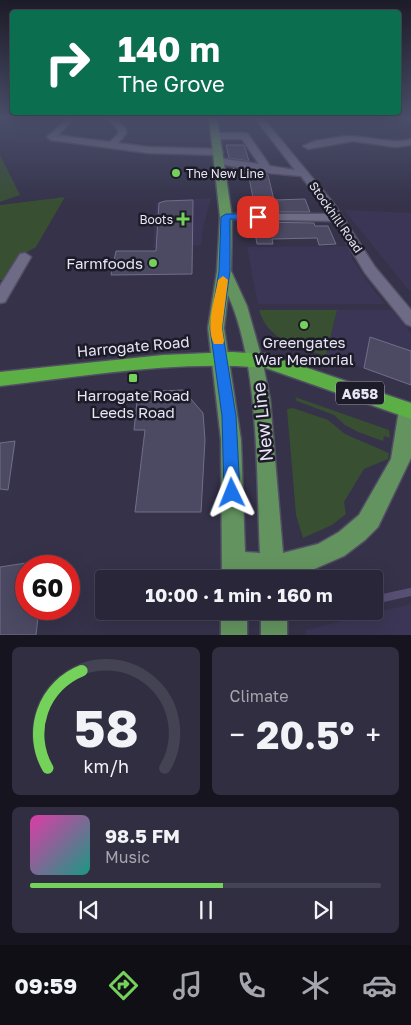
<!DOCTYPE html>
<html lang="en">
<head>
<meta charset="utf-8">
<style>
	:root { --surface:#282638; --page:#302e40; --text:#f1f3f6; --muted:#a5a5ae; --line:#444353; --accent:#74d25b }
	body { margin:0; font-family:"Golos Text",sans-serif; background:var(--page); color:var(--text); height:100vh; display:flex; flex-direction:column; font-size:19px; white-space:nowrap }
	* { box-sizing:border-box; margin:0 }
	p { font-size:16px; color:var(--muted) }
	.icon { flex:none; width:28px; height:28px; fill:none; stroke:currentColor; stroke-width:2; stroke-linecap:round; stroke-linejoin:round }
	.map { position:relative; height:635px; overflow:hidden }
	.details { display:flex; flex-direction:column; gap:12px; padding:12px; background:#16151f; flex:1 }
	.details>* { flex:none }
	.banner { position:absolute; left:10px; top:10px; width:391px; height:105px; border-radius:5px; box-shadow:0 5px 20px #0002,0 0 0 1px var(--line); background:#0b6e4f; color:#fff; overflow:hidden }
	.speed { position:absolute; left:15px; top:555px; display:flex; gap:10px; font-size:25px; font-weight:700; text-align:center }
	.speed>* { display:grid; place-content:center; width:65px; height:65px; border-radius:50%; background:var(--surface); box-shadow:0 5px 20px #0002,0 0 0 1px var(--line); line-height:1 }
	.speed .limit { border:8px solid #d22; background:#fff; color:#111 }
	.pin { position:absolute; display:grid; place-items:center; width:42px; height:42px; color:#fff; margin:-21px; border-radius:10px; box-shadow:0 2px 8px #0006 }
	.me { position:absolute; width:55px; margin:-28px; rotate:358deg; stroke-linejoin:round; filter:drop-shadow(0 0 4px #0008) }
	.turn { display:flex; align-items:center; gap:18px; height:105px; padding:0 25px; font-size:22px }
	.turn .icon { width:65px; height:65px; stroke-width:2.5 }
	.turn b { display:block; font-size:35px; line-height:42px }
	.big { font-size:38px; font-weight:700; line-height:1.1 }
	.details .widget { flex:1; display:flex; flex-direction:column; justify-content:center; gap:8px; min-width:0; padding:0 18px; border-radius:8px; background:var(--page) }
	.details .dial { align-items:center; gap:0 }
	.dial svg { height:130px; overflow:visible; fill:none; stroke:var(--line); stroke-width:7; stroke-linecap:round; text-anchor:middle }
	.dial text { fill:var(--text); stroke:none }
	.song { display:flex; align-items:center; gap:15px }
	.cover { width:60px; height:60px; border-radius:8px; background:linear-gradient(135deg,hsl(320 70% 55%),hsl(170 70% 35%)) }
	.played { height:5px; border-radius:2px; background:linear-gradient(90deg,var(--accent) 55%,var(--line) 55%) }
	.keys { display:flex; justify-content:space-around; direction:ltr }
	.heat { display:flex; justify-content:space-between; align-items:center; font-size:28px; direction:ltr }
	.details .tiles { flex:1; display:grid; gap:12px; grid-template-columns:1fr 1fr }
	.widget:last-child { grid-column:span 2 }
	.trip { position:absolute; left:95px; top:570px; width:288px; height:50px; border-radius:5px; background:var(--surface); box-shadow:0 5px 20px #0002,0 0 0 1px var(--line); font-weight:700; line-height:50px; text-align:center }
	.menu { display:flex; height:80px; justify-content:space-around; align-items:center; background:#100f16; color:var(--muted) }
	.menu .icon { width:35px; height:35px }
	.menu .selected { color:var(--accent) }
	.menu b { font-size:22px; color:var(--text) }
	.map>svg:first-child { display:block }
</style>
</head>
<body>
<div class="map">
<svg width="411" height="635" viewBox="0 0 411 635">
	<rect width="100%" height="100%" fill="#35324a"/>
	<path fill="#3b3655" d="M211 198 203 228 201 245 153 248 156 203 165 200Z
		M344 210 411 213V293Z
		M350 246 352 259 375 292 386 304H258L247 247Z
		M337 310H392L411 333V385L326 356Z
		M411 604V635H306V630Z"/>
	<path fill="#384f32" d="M0 155 20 195 0 202Z
		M65 197 36 247 18 257 4 280H0V205Z
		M259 310H337L326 356C298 347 268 341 259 310Z
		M295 397 389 430 390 438 384 436 383 441 358 432 345 425 334 415 297 401Z
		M293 408 328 420 345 434 389 453 388 459 364 469 344 502 346 514 332 525 303 538 296 515 287 409Z"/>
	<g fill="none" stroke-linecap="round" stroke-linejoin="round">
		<path stroke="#585074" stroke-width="8" d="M374 600 411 592"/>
	</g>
	<path fill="#4c4963" stroke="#716e8a" d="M226 145H244L249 161 229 158Z
		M232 168 268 175 274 200 305 199 310 212H256L248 173 233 171Z
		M193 200 192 274 111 275 116 251H156L159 203 165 201Z
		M258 222 314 223 315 226H328L336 244 319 245 317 238 272 239 273 244H257L254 227H259Z
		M370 337 411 351V385L364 368Z
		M183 390 203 413 205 440 201 512H135L145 430H134L138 392Z
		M15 441 8 490 0 489V443Z
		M26 563V609H39L36 635H0V567Z"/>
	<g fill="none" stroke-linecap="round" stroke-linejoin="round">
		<defs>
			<path id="street" d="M106 117H114L126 129V134L118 143 148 147 218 149 223 152 218 155 148 153 51 140 47 137 69 118 73 120 58 135 110 142 118 134V130Z
				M254 117H262L334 204 375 267 411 310V326L406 324 365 273 334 221 222 219 220 217 226 214H330L301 176 268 173 216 163 214 161 219 158 259 164 242 139H216L212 136 216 133H245L248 134 270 166 295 170Z
				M345 136C367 135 391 145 411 139V145L395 147 353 141 308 149 303 146 315 141Z
				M25 253 31 257 5 302 0 303V286L20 254Z"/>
			<path id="primary" d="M209 117H217L232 217 231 271 247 306 262 359 270 399 283 553 318 544 339 532 359 515 391 459 399 410 402 404 411 403V458L378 527 365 540 344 556 312 570 285 576V579H261V577L246 576V579H222L221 440 208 328 217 271 220 217ZM228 295C260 367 256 474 260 553L245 552 241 440 224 328Z
				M221 611H247V635H221Z
				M261 611H287V635H261Z"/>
			<path id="highway" d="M232 352 266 354 411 403V419L266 368C177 360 87 376 0 386V372L163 355Z"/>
		</defs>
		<use href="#street" stroke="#524e63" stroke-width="3"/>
		<use href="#primary" stroke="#524e63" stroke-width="3"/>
		<use href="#highway" stroke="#524e63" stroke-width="3"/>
		<use href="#street" fill="#6e6b87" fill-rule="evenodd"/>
		<use href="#primary" fill="#63945f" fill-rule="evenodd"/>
		<use href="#highway" fill="#5baf45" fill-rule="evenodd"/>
	</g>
	<linearGradient id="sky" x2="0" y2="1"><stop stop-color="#1d1c29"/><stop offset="0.57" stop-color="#4b4f6b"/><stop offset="1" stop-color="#4b4f6b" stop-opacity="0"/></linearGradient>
	<rect width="411" height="206" fill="url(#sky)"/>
	<path fill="#1a73e8" stroke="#114b97" d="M226 214H258L262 217 258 220 230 219V271L222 328 236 416 240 493 238 498 232 501 227 498 224 493 222 416 210 328 219 271 221 217Z"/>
	<path fill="#f59e0b" d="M223 276 228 280 222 328 224 341 223 344H214C205 326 215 299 218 280Z"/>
	<g fill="#74d25b" stroke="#1d1b27" stroke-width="2">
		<circle cx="176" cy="173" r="5"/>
		<path d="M180.5 211.5h5v5h5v5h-5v5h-5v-5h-5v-5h5z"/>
		<circle cx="153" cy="263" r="5"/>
		<circle cx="304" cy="325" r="5"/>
		<rect x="128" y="373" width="10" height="10" rx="2.5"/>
	</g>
	<g text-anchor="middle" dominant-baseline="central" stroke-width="5" stroke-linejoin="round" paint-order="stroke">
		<g font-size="12" fill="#e7e6f6" stroke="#1d1b27" text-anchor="start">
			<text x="186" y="173">The New Line</text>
			<text x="173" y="219" text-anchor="end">Boots</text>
		</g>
		<g font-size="12" fill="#e7e6f6" stroke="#1d1b27">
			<text transform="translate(336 217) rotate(55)">Stockhill Road</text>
		</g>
		<rect fill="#1d1b27" stroke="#aaa9b8" stroke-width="1" x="336" y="381.5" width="48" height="23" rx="4"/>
		<g font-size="14" font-weight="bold" fill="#e7e6f6">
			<text x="360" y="393">A658</text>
		</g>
		<g font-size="15" fill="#e7e6f6" stroke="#1d1b27">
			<text x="143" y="263" text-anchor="end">Farmfoods</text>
			<text x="304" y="342">Greengates<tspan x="304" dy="17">War Memorial</tspan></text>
			<text x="133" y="395">Harrogate Road<tspan x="133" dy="17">Leeds Road</tspan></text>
		</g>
		<g font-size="15" fill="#e7e6f6" stroke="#1d1b27">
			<text transform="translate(133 346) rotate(-5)">Harrogate Road</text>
		</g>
		<g font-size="18" fill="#e7e6f6" stroke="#1d1b27">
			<text transform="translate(262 422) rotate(-96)">New Line</text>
		</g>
	</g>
</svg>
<div class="speed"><div class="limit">60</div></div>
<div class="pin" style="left:258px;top:217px;background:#d93025"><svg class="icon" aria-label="arrive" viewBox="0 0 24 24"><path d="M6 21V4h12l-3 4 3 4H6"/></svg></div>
<svg class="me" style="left:232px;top:493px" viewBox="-20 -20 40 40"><path d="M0-17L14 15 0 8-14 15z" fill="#1a73e8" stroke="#fff" stroke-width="4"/></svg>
<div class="trip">10:00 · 1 min · 160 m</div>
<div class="banner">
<div class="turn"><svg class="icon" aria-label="right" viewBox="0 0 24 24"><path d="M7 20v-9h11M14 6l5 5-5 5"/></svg><div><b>140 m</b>The Grove</div></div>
</div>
</div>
<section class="details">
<div class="tiles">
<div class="widget dial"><svg viewBox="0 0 100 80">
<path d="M14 69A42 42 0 1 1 86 69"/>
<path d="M14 69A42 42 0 0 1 35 9" stroke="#74d25b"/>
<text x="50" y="56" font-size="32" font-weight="700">58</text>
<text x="50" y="72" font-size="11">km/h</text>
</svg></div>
<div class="widget"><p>Climate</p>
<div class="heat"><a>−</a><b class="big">20.5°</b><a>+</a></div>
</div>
<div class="widget">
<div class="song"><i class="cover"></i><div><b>98.5 FM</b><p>Music</p></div></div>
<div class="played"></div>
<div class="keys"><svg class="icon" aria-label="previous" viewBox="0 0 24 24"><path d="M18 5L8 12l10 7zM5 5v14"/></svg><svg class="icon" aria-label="pause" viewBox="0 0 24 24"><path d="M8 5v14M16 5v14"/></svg><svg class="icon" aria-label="next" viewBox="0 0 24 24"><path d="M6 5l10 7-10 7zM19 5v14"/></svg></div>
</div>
</div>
</section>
<nav class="menu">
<b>09:59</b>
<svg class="icon selected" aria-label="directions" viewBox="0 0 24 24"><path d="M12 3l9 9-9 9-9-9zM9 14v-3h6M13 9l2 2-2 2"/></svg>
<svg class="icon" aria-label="music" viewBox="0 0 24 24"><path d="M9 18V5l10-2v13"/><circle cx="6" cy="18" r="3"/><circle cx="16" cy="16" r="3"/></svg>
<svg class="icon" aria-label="phone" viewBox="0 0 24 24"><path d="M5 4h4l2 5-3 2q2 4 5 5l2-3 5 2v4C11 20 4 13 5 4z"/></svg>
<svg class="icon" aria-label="climate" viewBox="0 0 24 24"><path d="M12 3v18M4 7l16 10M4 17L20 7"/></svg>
<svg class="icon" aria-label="car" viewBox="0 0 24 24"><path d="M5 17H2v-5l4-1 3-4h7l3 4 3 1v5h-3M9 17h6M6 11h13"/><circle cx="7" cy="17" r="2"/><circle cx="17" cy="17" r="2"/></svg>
</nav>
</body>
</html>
